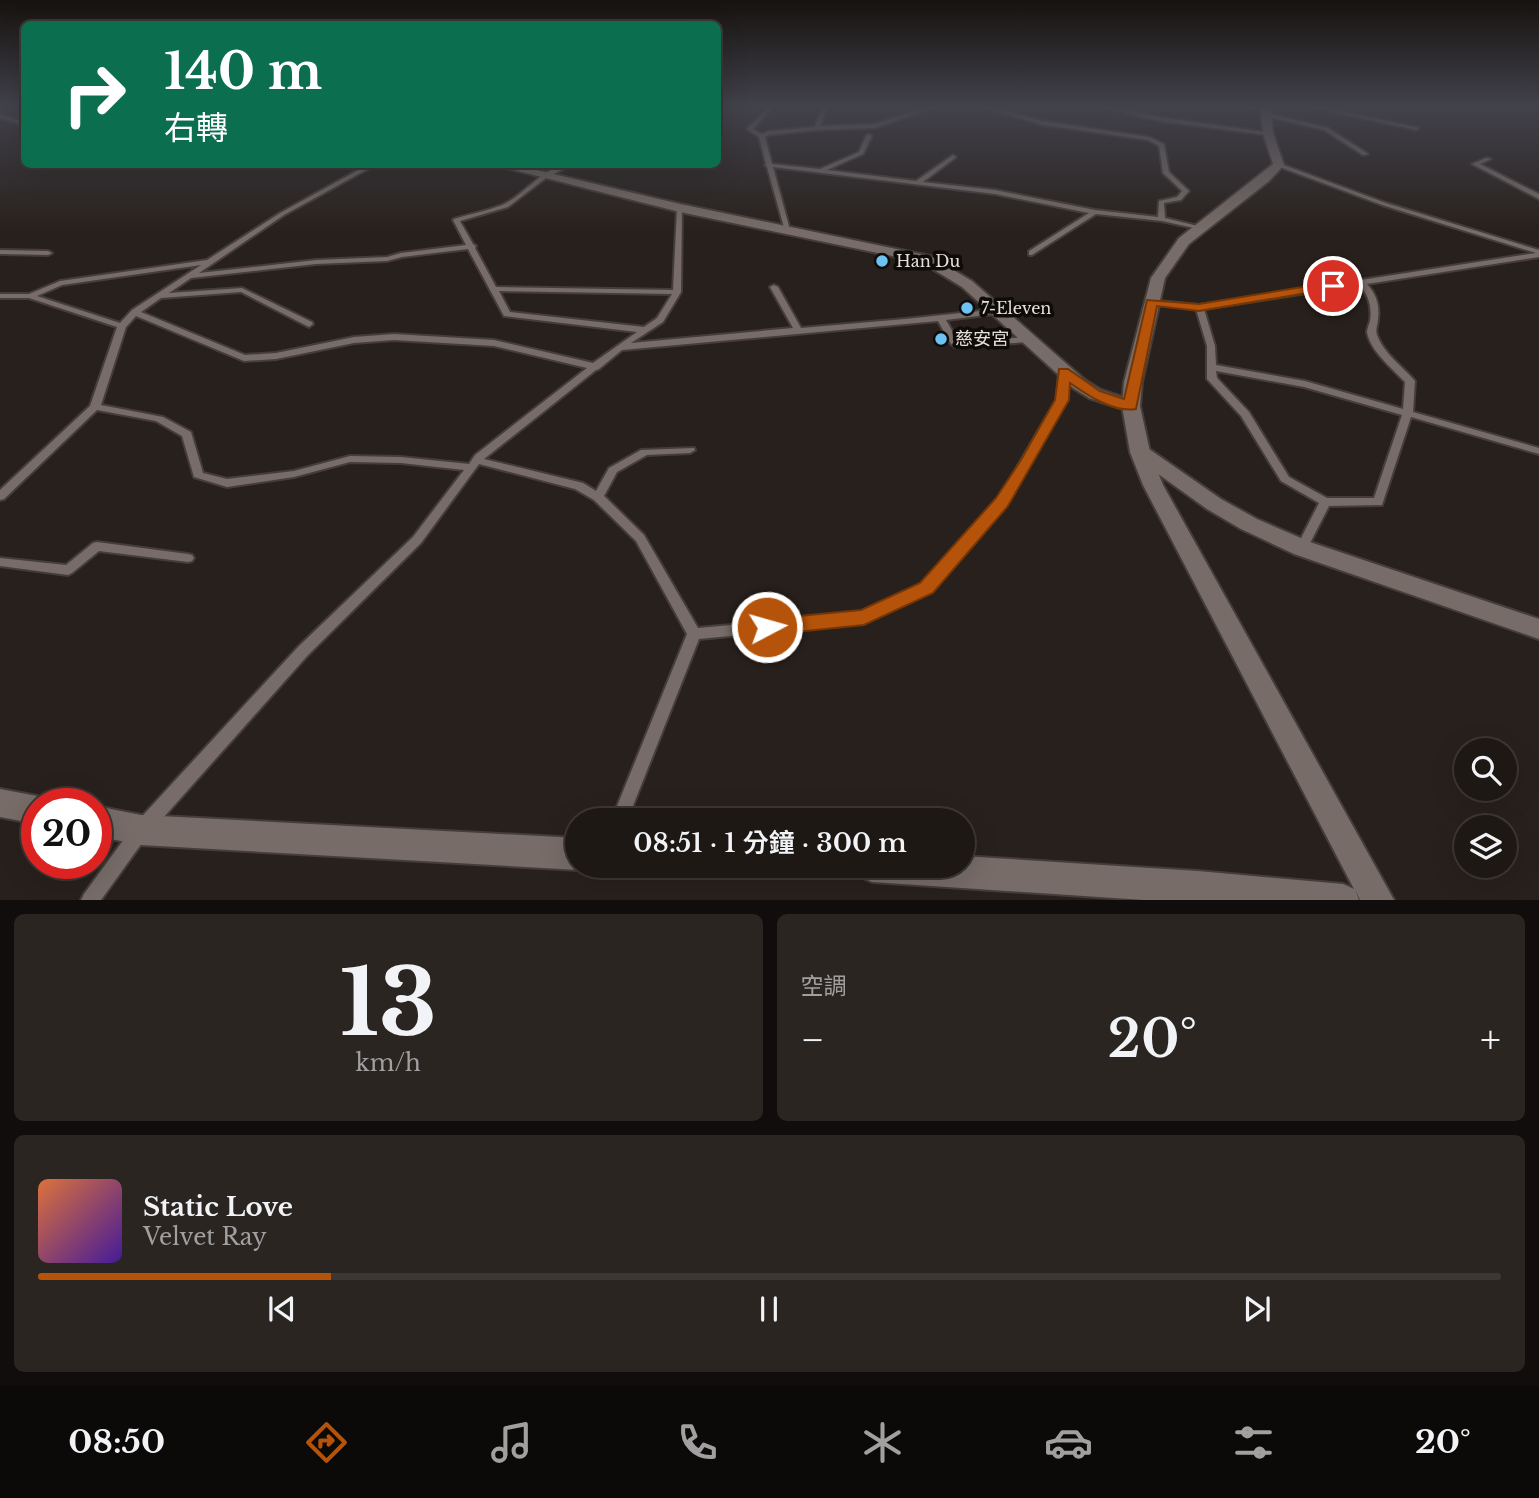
<!DOCTYPE html>
<html lang="zh-TW">
<head>
<meta charset="utf-8">
<style>
	:root { --surface:#1e1815; --page:#2b2522; --text:#f1f3f6; --muted:#a1a0a0; --line:#3c3734; --accent:#b45309 }
	body { margin:0; font-family:"Libre Baskerville","Noto Sans TC",serif; background:var(--page); color:var(--text); height:100vh; display:flex; flex-direction:column; font-size:26px; white-space:nowrap }
	* { box-sizing:border-box; margin:0 }
	p { font-size:23px; color:var(--muted) }
	.icon { flex:none; width:38px; height:38px; fill:none; stroke:currentColor; stroke-width:2; stroke-linecap:round; stroke-linejoin:round }
	.map { position:relative; height:900px; overflow:hidden }
	.drawer { display:flex; flex-direction:column; gap:14px; padding:14px; background:#100d0c; flex:1 }
	.drawer>* { flex:none }
	.banner { position:absolute; left:21px; top:21px; width:700px; height:147px; border-radius:10px; box-shadow:0 7px 28px #0002,0 0 0 2px var(--line); background:#0b6e4f; color:#fff; overflow:hidden }
	.controls { position:absolute; left:1454px; top:738px; display:grid; gap:14px }
	.controls a { display:grid; place-items:center; width:63px; height:63px; border-radius:50%; background:var(--surface); box-shadow:0 7px 28px #0002,0 0 0 2px var(--line); font-size:35px }
	.speed { position:absolute; left:21px; top:788px; display:flex; gap:14px; font-size:35px; font-weight:700; text-align:center }
	.speed>* { display:grid; place-content:center; width:91px; height:91px; border-radius:50%; background:var(--surface); box-shadow:0 7px 28px #0002,0 0 0 2px var(--line); line-height:1 }
	.speed .limit { border:10px solid #d22; background:#fff; color:#111 }
	.pin { position:absolute; display:grid; place-items:center; width:60px; height:60px; color:#fff; margin:-30px; border:4px solid #fff; border-radius:50%; box-shadow:0 2px 7px #0007 }
	.me { position:absolute; width:77px; margin:-38px; rotate:84deg; stroke-linejoin:round; filter:drop-shadow(0 0 5px #0008) }
	.turn { display:flex; align-items:center; gap:24px; height:147px; padding:0 28px; font-size:32px }
	.turn .icon { width:91px; height:91px; stroke-width:2.5 }
	.turn b { display:block; font-size:49px; line-height:60px }
	.big { font-size:52px; font-weight:600; line-height:1.1 }
	.drawer .widget { flex:1; display:flex; flex-direction:column; justify-content:center; gap:10px; min-width:0; padding:0 24px; border-radius:10px; background:var(--page) }
	.drawer .dial { align-items:center; gap:0 }
	.dial b { font-size:91px; line-height:1 }
	.song { display:flex; align-items:center; gap:21px }
	.cover { width:84px; height:84px; border-radius:10px; background:linear-gradient(135deg,hsl(20 70% 55%),hsl(260 70% 35%)) }
	.played { height:7px; border-radius:4px; background:linear-gradient(90deg,var(--accent) 20%,var(--line) 20%) }
	.keys { display:flex; justify-content:space-around; direction:ltr }
	.heat { display:flex; justify-content:space-between; align-items:center; font-size:38px; direction:ltr }
	.drawer .tiles { flex:1; display:grid; gap:14px; grid-template-columns:1fr 1fr }
	.widget:last-child { grid-column:span 2 }
	.trip { position:absolute; left:565px; top:808px; width:410px; height:70px; border-radius:35px; background:var(--surface); box-shadow:0 7px 28px #0002,0 0 0 2px var(--line); font-weight:600; line-height:70px; text-align:center }
	.menu { display:flex; height:112px; justify-content:space-around; align-items:center; background:#0c0a08; color:var(--muted) }
	.menu .icon { width:49px; height:49px }
	.menu .on { color:var(--accent) }
	.menu b { font-size:32px; color:var(--text) }
	.map>svg:first-child { display:block }
</style>
</head>
<body>
<div class="map">
<svg width="1539" height="900" viewBox="0 0 1539 900">
	<rect width="100%" height="100%" fill="#28201c"/>
	<g fill="none" stroke-linecap="round" stroke-linejoin="round">
		<defs>
			<path id="service" d="M823 106H828L820 126 875 124 931 106H938L875 128 817 130 769 135 765 137 772 164 820 169 859 152 866 136 869 134 872 136 863 154 827 170 916 181 953 155 956 157 955 158 923 182 995 190 1095 210 1158 217 1159 201 1177 197 1182 191 1163 173 1159 146 1148 140 1043 125 979 106H987L1043 121 1149 137 1164 144 1169 172 1189 191 1181 200 1164 203 1165 218 1206 228 1203 230 1162 221 1096 214 1032 255H1029V251L1089 213 995 194 773 167 790 230 785 231 767 167 765 165 766 164 759 137 747 129 769 107 771 110 753 129 762 134 768 131 815 127Z
				M1096 106H1106L1159 117 1271 133 1268 135 1159 121Z
				M1243 106H1261L1268 108 1265 110Z
				M1307 106H1317L1419 128 1416 130Z
				M1267 113 1328 128 1368 154 1363 155 1324 130 1265 116Z
				M0 114 24 122V125L0 118Z
				M1486 158 1491 159 1480 164 1539 194V199L1472 164Z
				M369 164H377L284 215 199 273 316 260 387 257 401 253 466 245 453 220 454 219C469 214 487 211 502 205 526 195 543 164 573 164L546 178 508 207 460 221 473 244 476 246 475 248 496 287 673 290 677 208 682 207 681 292 663 322 631 343 793 328 770 287 774 285 778 287 801 328 905 319 998 309 1002 311 1001 313 946 320 958 341 1031 337V341L1028 342 955 347 951 344 938 321 622 350 599 369 596 370 484 459 583 483 596 491 609 468 641 450 694 448 695 450 690 453 647 455 617 472 604 496 644 535 698 628 862 613 923 585 998 500 1057 399 1059 372 1064 369 1069 372 1067 399 1006 505 931 591 864 623 699 639 627 821H611L687 634 636 541 594 500 575 489 479 464 421 543 308 655 147 836 101 900H81L84 894 135 824 298 647 413 537 464 470 401 463 350 462 294 477 227 487 194 477 182 436 156 421 97 410 4 499 0 500V490L90 406 117 327 29 298H0V294H29L60 281 207 260 280 213ZM468 249 504 316 637 332 593 363 494 340 394 334 354 337 276 353 245 355 141 312 161 298 241 292 309 327 313 324 312 322 242 288 169 293 191 278 316 264 387 261 402 257ZM201 265 132 310 120 323 37 296 62 285ZM499 291 672 294 657 318 644 327 510 312ZM136 316 244 361 276 359 354 343 394 340 494 346 587 368 475 455 469 464 401 457 350 456 294 471 227 479 203 473 191 432 163 417 101 405 126 327Z
				M1277 164H1281L1386 203 1539 250V257L1367 284C1376 294 1380 305 1378 319 1378 325 1375 329 1377 335 1384 354 1402 366 1415 381L1413 412 1539 448V454L1411 417 1382 505 1329 506 1306 551H1298L1296 548 1319 503 1281 481 1241 416 1207 379V346L1196 309 1151 304 1147 302 1148 300 1199 305 1536 253 1382 205 1277 166ZM1359 285C1369 295 1372 307 1370 321 1369 324 1367 330 1367 332 1370 351 1393 369 1405 382L1403 409 1305 381 1216 365 1215 346 1204 309ZM1216 371 1304 387 1402 415 1374 498H1327L1289 477 1249 412 1217 378Z
				M0 250 48 251 52 253 48 255 0 254Z
				M97 542 188 554 192 555 194 558 192 561 188 562 99 551 72 573 68 575 0 566V558L66 565 93 543Z"/>
			<path id="minor" d="M490 164H511L680 204 930 256 972 281 1085 380 1101 390 1137 402 1149 449 1221 499 1257 519 1310 542 1539 619V639L1294 554 1241 529 1207 509 1133 456 1123 409 1089 398 1073 388 962 287 921 262 680 212Z"/>
			<path id="tertiary" d="M1260 106H1270L1273 133 1284 165 1269 181 1189 244 1165 278 1142 382 1140 406 1150 452 1163 485 1394 900H1360L1355 889 1359 900H1144L872 882 861 877 856 866H962V856L1198 871 1343 884 1354 889 1143 485 1130 452 1122 406 1124 382 1151 278 1179 238 1273 164 1263 133Z
				M0 789 37 796 49 803H37V824L0 817Z
				M96 806 141 815 578 838V866H586L578 870 141 845 96 836Z"/>
		</defs>
		<use href="#service" stroke="#443d3a" stroke-width="4"/>
		<use href="#minor" stroke="#443d3a" stroke-width="4"/>
		<use href="#tertiary" stroke="#443d3a" stroke-width="4"/>
		<use href="#service" fill="#776c67" fill-rule="evenodd"/>
		<use href="#minor" fill="#776c67" fill-rule="evenodd"/>
		<use href="#tertiary" fill="#776c67" fill-rule="evenodd"/>
	</g>
	<linearGradient id="sky" x2="0" y2="1"><stop stop-color="#16120f"/><stop offset="0.46" stop-color="#42424b"/><stop offset="1" stop-color="#42424b" stop-opacity="0"/></linearGradient>
	<rect width="1539" height="232" fill="url(#sky)"/>
	<path fill="#b45309" stroke="#753606" stroke-width="2" d="M1333 282 1339 286 1337 288 1199 311 1157 306 1136 409C1114 413 1087 395 1070 383L1069 400 1008 506 933 593 864 625 767 635 760 633 757 627 760 622 767 619 861 610 920 583 996 498 1021 460 1055 400 1059 369H1068L1100 391 1124 399 1147 300 1199 304Z"/>
	<g fill="#6cc2f3" stroke="#0e0b09" stroke-width="2.5">
		<circle cx="882" cy="261" r="7"/>
		<circle cx="967" cy="308" r="7"/>
		<circle cx="941" cy="339" r="7"/>
	</g>
	<g text-anchor="middle" dominant-baseline="central" stroke-width="7" stroke-linejoin="round" paint-order="stroke">
		<g font-size="16" fill="#e6e0dd" stroke="#0e0b09" text-anchor="start">
			<text x="896" y="261">Han Du</text>
			<text x="981" y="308">7-Eleven</text>
		</g>
		<g font-size="18" fill="#e6e0dd" stroke="#0e0b09" text-anchor="start">
			<text x="955" y="339">慈安宮</text>
		</g>
	</g>
</svg>
<div class="controls">
<a><svg class="icon" aria-label="search" viewBox="0 0 24 24"><circle cx="10" cy="10" r="6"/><path d="M15 15l6 6"/></svg></a>
<a><svg class="icon" aria-label="layers" viewBox="0 0 24 24"><path d="M12 4l9 5-9 5-9-5zM3 14l9 5 9-5"/></svg></a>
</div>
<div class="speed"><div class="limit">20</div></div>
<div class="pin" style="left:1333px;top:286px;background:#d93025"><svg class="icon" aria-label="arrive" viewBox="0 0 24 24"><path d="M6 21V4h12l-3 4 3 4H6"/></svg></div>
<svg class="me" style="left:767px;top:627px" viewBox="-20 -20 40 40"><circle r="17" fill="#b45309" stroke="#fff" stroke-width="3"/><path d="M0-11L8 9 0 5-8 9z" fill="#fff"/></svg>
<div class="trip">08:51 · 1 分鐘 · 300 m</div>
<div class="banner">
<div class="turn"><svg class="icon" aria-label="right" viewBox="0 0 24 24"><path d="M7 20v-9h11M14 6l5 5-5 5"/></svg><div><b>140 m</b>右轉</div></div>
</div>
</div>
<section class="drawer">
<div class="tiles">
<div class="widget dial"><b>13</b><p>km/h</p></div>
<div class="widget"><p>空調</p>
<div class="heat"><a>−</a><b class="big">20°</b><a>+</a></div>
</div>
<div class="widget">
<div class="song"><i class="cover"></i><div><b>Static Love</b><p>Velvet Ray</p></div></div>
<div class="played"></div>
<div class="keys"><svg class="icon" aria-label="previous" viewBox="0 0 24 24"><path d="M18 5L8 12l10 7zM5 5v14"/></svg><svg class="icon" aria-label="pause" viewBox="0 0 24 24"><path d="M8 5v14M16 5v14"/></svg><svg class="icon" aria-label="next" viewBox="0 0 24 24"><path d="M6 5l10 7-10 7zM19 5v14"/></svg></div>
</div>
</div>
</section>
<nav class="menu">
<b>08:50</b>
<svg class="icon on" aria-label="directions" viewBox="0 0 24 24"><path d="M12 3l9 9-9 9-9-9zM9 14v-3h6M13 9l2 2-2 2"/></svg>
<svg class="icon" aria-label="music" viewBox="0 0 24 24"><path d="M9 18V5l10-2v13"/><circle cx="6" cy="18" r="3"/><circle cx="16" cy="16" r="3"/></svg>
<svg class="icon" aria-label="phone" viewBox="0 0 24 24"><path d="M5 4h4l2 5-3 2q2 4 5 5l2-3 5 2v4C11 20 4 13 5 4z"/></svg>
<svg class="icon" aria-label="climate" viewBox="0 0 24 24"><path d="M12 3v18M4 7l16 10M4 17L20 7"/></svg>
<svg class="icon" aria-label="car" viewBox="0 0 24 24"><path d="M5 17H2v-5l4-1 3-4h7l3 4 3 1v5h-3M9 17h6M6 11h13"/><circle cx="7" cy="17" r="2"/><circle cx="17" cy="17" r="2"/></svg>
<svg class="icon" aria-label="filters" viewBox="0 0 24 24"><path d="M4 7h16M4 17h16"/><circle cx="9" cy="7" r="2"/><circle cx="15" cy="17" r="2"/></svg>
<b>20°</b>
</nav>
</body>
</html>
